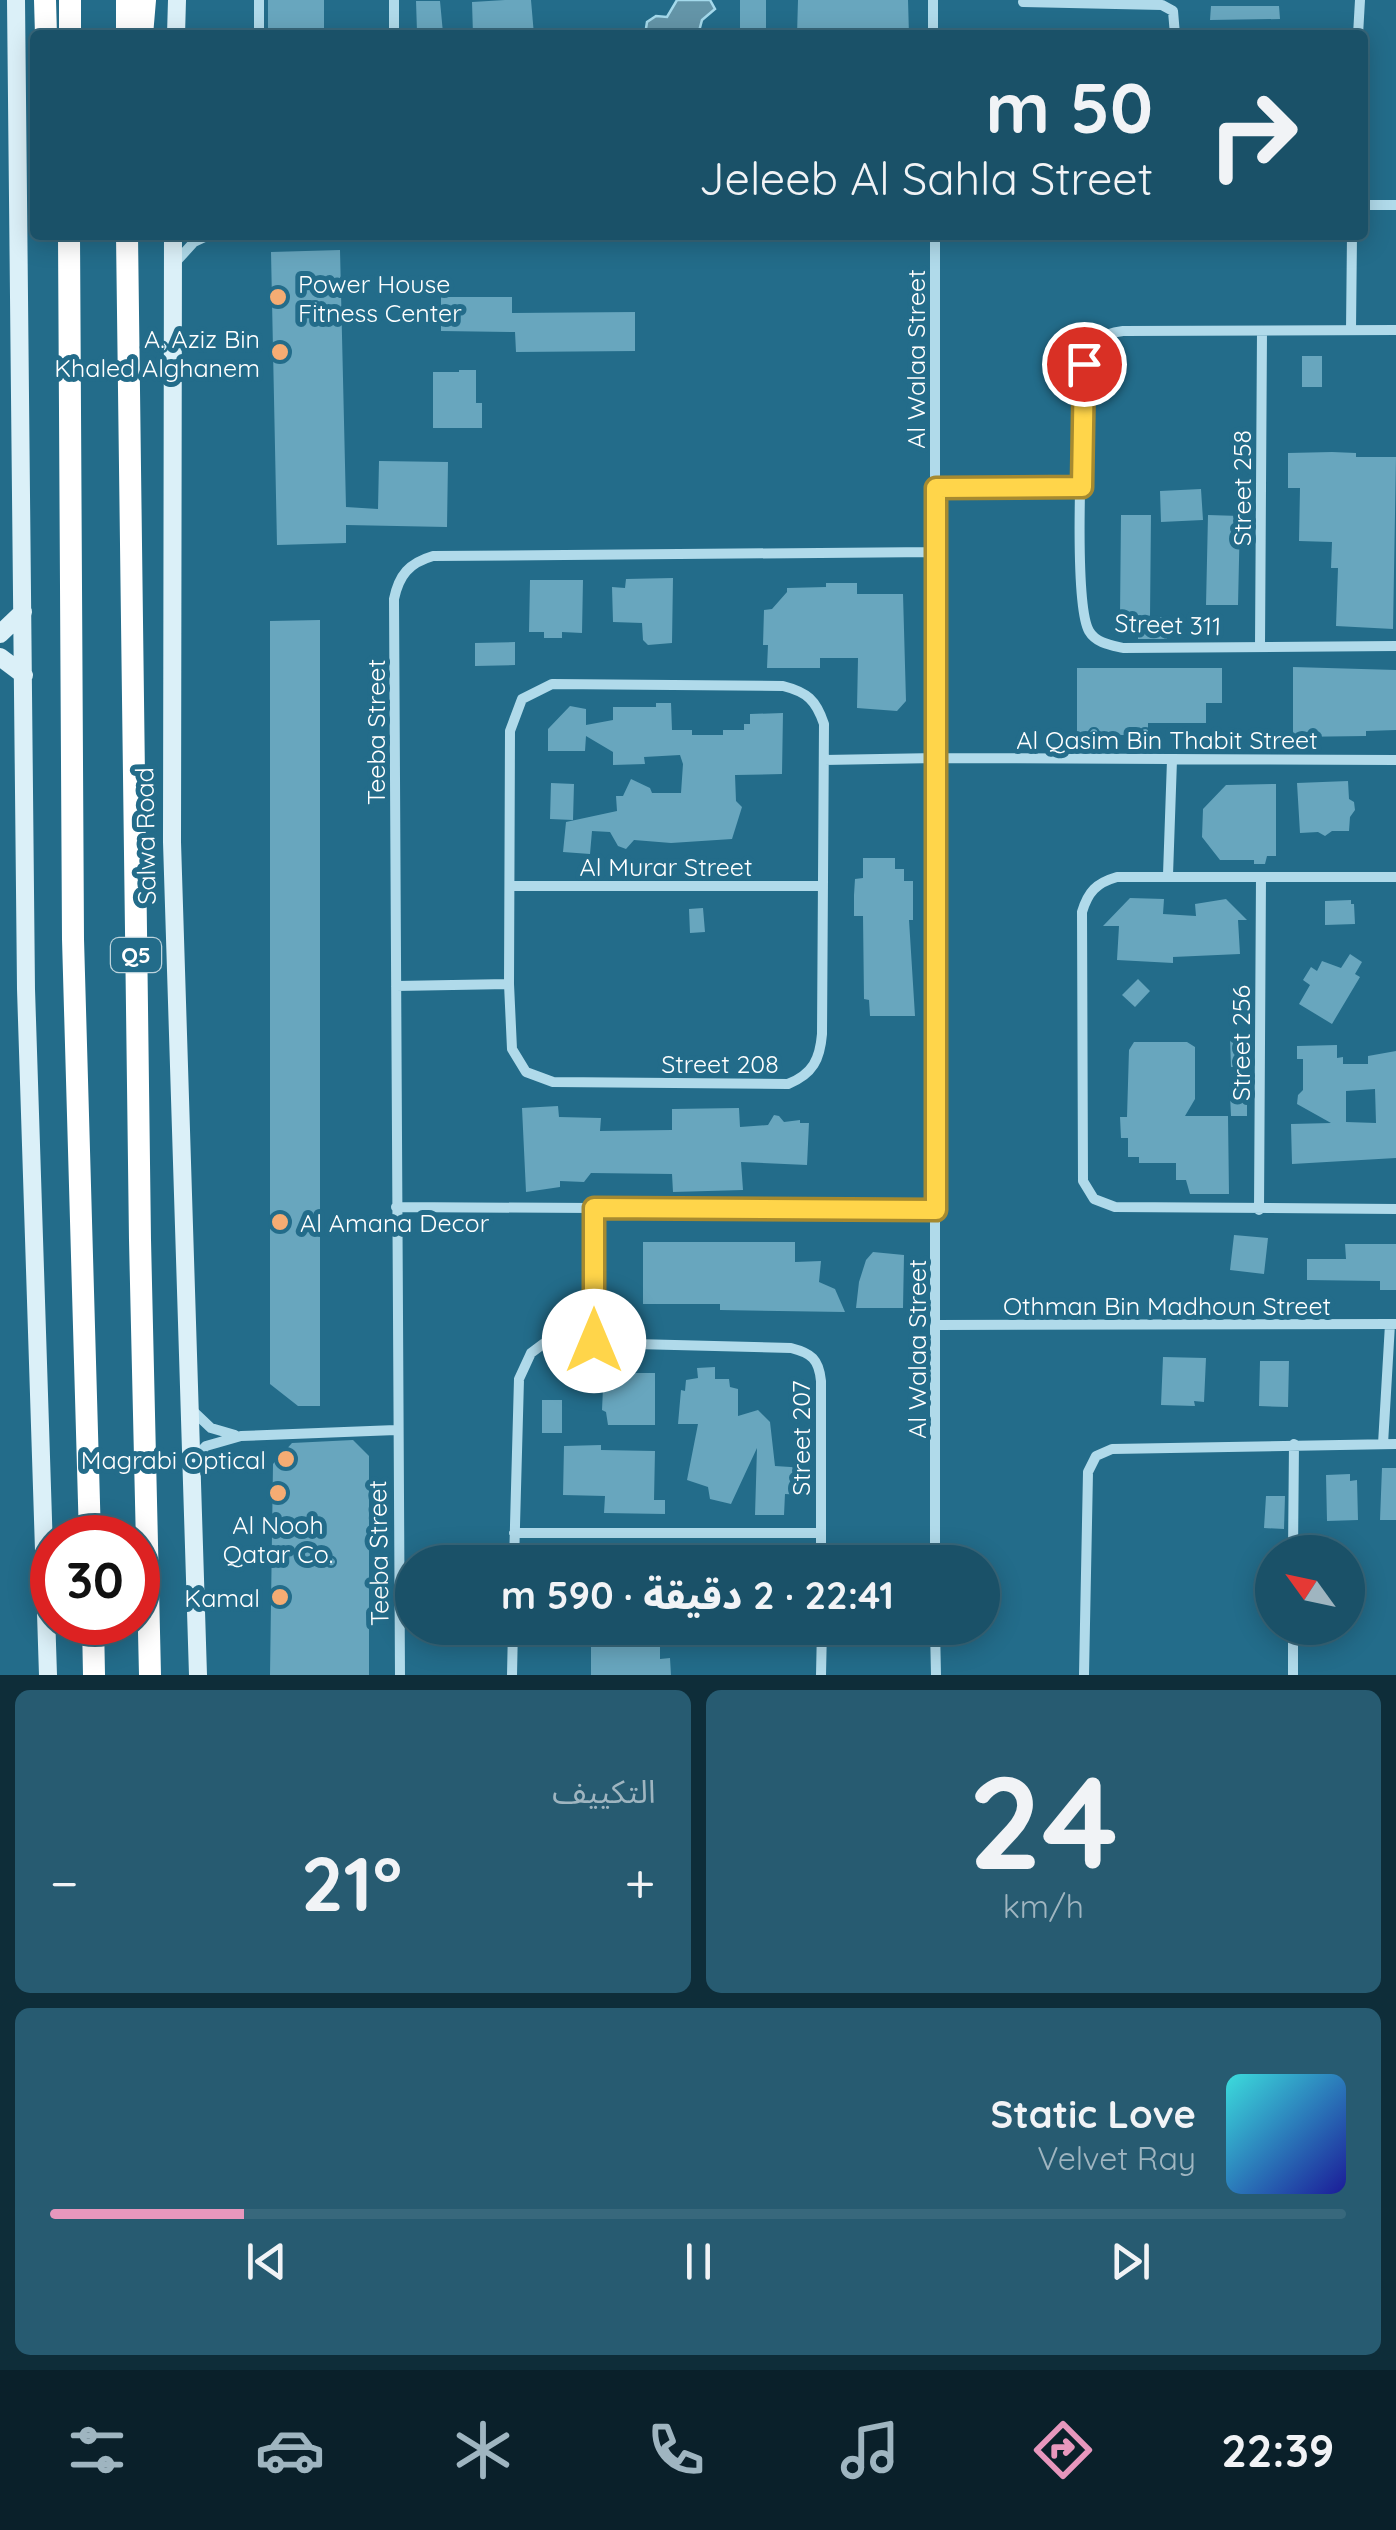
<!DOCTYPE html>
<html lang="ar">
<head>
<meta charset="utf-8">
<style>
	:root { --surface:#1a5168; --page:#275b71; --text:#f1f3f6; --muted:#9fb5c0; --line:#38687c; --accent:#e797bd }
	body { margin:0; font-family:Quicksand,"Noto Sans Arabic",sans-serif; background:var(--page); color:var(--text); direction:rtl; height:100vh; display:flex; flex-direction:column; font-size:38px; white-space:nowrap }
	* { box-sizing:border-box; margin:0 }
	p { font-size:32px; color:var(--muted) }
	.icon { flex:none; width:55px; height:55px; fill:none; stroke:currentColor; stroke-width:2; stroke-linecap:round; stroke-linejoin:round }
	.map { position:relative; height:1675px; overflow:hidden; direction:ltr }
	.details { display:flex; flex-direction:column; gap:15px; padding:15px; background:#0e2d39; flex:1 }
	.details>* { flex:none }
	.guide { position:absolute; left:30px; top:30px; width:1338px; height:210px; border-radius:10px; box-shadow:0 5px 25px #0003,0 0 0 2px var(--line); direction:rtl; background:#1a5168; color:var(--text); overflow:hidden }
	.needle { width:65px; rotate:303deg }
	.buttons { position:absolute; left:1255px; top:1535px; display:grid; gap:20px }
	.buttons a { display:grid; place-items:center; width:110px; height:110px; border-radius:50%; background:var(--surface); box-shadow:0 5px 25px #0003,0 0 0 2px var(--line); font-size:50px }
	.speed { position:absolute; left:30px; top:1515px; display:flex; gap:20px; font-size:50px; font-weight:700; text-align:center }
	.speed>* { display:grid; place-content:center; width:130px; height:130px; border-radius:50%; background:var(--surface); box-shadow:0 5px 25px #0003,0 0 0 2px var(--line); line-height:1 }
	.speed .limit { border:15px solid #d22; background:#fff; color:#111 }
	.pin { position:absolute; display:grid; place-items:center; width:85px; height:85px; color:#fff; margin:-42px; border:5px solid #fff; border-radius:50%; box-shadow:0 2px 10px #0007 }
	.me { position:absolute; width:110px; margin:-55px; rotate:0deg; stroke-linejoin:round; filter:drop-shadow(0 0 8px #0008) }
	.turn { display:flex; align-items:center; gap:35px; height:210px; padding:0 50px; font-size:45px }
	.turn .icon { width:130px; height:130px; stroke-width:2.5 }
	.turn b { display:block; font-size:70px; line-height:85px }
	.big { font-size:75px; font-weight:800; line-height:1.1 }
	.details .widget { flex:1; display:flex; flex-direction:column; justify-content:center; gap:15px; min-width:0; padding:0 35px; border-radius:15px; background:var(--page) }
	.details .dial { align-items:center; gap:0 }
	.dial b { font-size:130px; line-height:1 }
	.song { display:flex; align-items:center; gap:30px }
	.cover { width:120px; height:120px; border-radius:15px; background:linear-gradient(135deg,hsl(180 70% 55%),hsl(240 70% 35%)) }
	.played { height:10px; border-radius:5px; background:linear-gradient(90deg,var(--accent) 15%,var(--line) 15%) }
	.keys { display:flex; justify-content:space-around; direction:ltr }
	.heat { display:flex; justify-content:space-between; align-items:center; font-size:55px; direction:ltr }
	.details .tiles { flex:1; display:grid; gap:15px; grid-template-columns:1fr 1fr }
	.widget:last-child { grid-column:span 2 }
	.trip { position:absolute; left:395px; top:1545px; width:605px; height:100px; border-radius:50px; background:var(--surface); box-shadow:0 5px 25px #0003,0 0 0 2px var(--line); font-weight:800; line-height:100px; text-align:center; direction:rtl }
	.dock { display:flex; height:160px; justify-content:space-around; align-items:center; background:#0a202a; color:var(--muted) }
	.dock .icon { width:70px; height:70px }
	.dock .on { color:var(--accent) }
	.dock b { font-size:45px; color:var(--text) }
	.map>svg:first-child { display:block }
</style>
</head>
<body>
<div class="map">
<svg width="1396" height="1675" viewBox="0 0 1396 1675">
	<rect width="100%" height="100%" fill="#236c8a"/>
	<path fill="#6495a8" stroke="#a4d9eb" stroke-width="2.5" d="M677 0H710L715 9 702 20 698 35H645L647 22 656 16 667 17Z"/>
	<path fill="#68a6be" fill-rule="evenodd" d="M268 0H324V35H268Z
		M505 0H531L534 35H473L472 2Z
		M740 0H766V35H740Z
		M798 0H908L909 35H797Z
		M416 1H440L443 33 417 32Z
		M1211 6H1279L1280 19 1210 20Z
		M340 250 346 507 378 509 379 461 448 462 447 527 346 525V543L277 545 271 252Z
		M441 297H512V313L635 312V351L516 352 515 332 441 331Z
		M1302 356H1322V387H1302Z
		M459 370H476V403H482V428H433V372H459Z
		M1332 452 1356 453V457H1396L1393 629 1336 626 1338 568H1331L1332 542 1299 541 1300 488H1288V453Z
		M1201 489 1203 520 1161 522 1160 491Z
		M1121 515H1151L1150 617 1120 616Z
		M1208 515 1240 516 1238 605H1206Z
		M673 578 672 643 648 645 643 640 642 623 613 622 612 587 625 588 626 579Z
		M530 580H583L582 633 562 632V638H544V632H529Z
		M826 583H857V594H903L906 701 897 711 857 708 858 658H820V668H767L768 645H763L764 610 772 609 787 592V588L826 587Z
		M1138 617H1167V639H1138Z
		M320 620V1406H298L270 1384V621Z
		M515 642V665L475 666V643Z
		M1293 667 1396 670V730L1366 731V736L1293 737Z
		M1077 668H1222V703H1206V723H1148V735H1077Z
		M656 703H671L672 730H692V735H723V730H744V724H750V714L783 713 782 774 735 775 736 801 742 807 732 839 671 843 634 840 626 849 618 846 610 832 592 831 590 854 563 852 566 822 617 811 616 796H623L631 779 650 788 652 793H681L683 764 680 755 644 757 645 764 613 765V752L586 736 585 751H548V729L570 706 586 709V725L613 720V707H656Z
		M1348 781 1349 799 1354 802 1355 810 1350 817 1349 831H1332L1325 836 1318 832 1300 833 1297 783Z
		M551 783 574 784 573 820 550 819Z
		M1276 784V856H1267L1265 864H1254V860H1220L1202 837 1203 809 1226 785Z
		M863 858H895V869H904V881H913V920H909L915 1016H870L869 1000 864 999 863 916H854V895L855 879 863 878Z
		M1130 898 1164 899 1163 914 1196 916 1195 904 1226 899 1247 920H1238L1240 954 1173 957V963L1117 960 1119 926H1103Z
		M1351 900V904H1354L1355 924 1325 925V901Z
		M703 908 705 932 690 933 689 909Z
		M1350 954 1362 962 1355 974 1360 977 1332 1024 1299 1004 1310 985 1303 980 1311 967 1317 971 1322 961 1341 968Z
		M1138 979 1150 991 1135 1007 1122 995Z
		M1244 1035 1245 1066 1231 1067 1230 1036Z
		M1134 1042H1187L1195 1047V1099L1185 1116H1228L1229 1194H1190L1186 1180H1176V1163H1139V1157H1128V1138H1121L1120 1117H1127L1129 1050Z
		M1337 1045V1058L1343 1057V1064H1368V1056L1396 1051V1158L1292 1164 1291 1124 1331 1123 1297 1104 1298 1095 1303 1090V1059H1297V1046ZM1375 1089 1376 1123 1346 1122V1091Z
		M1230 1095H1247V1116H1231Z
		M558 1106 559 1117 601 1118 600 1131 672 1130V1109L739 1108 740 1127 768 1125 774 1115 779 1116 784 1122 800 1120V1123H809L807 1165 741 1162 743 1190 673 1192 672 1174 591 1173 584 1182 560 1181V1187L526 1192 522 1108Z
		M1234 1235 1268 1238 1264 1274 1230 1270Z
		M643 1242H795V1262L821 1261 819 1282 835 1289 845 1312 720 1310V1304H643Z
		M1345 1244H1396V1290H1380V1281L1307 1280V1259H1346Z
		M873 1252 904 1255 903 1308H856L859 1282 866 1260Z
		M1163 1357 1206 1358 1204 1402 1194 1401 1195 1406 1161 1405Z
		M1260 1361H1289L1288 1407 1259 1406Z
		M715 1367V1379H729L730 1387 738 1389V1416L758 1410 770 1422 775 1466 806 1468 805 1495 785 1494 784 1515H755L757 1448 731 1504 710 1499 708 1487 687 1480 698 1424H678L681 1390 685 1391 686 1380 698 1378 697 1368Z
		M608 1373H655V1425H608L606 1412 602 1410 603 1388 607 1387Z
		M542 1400H562V1433H542Z
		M353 1440 369 1456V1675H270L273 1464 292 1443Z
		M601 1445V1450L655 1451 654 1500H665V1514L604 1513 605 1496 563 1495 564 1446Z
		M1382 1468H1396V1520H1380Z
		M1350 1474V1481L1357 1480 1358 1520 1327 1521 1326 1475Z
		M1266 1496H1285L1284 1529 1264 1528Z
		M541 1628H660V1659L670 1658 671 1675H591V1645L541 1646Z"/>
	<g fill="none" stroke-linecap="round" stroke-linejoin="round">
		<path stroke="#b0daea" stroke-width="10" d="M394 0V35
			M933 0V35
			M1023 2 1162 5 1173 11 1175 35
			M259 35V0
			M1358 35 1360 0
			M1362 205H1396
			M935 235V1562
			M173 265 194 242 209 235
			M1351 330 1352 235
			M1396 330 1123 331C1100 334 1090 342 1084 364 1083 410 1072 601 1089 631 1096 643 1110 645 1123 648L1396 646
			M936 488 1082 487
			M1260 645 1262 331
			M552 684 783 686C807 692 816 700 824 724L822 1034C820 1059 813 1074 788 1084L553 1082 526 1072 512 1049 509 984 510 731 522 699Z
			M824 760 937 758 1396 760
			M1168 875 1172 760
			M1396 877H1117C1096 883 1088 892 1082 912L1083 1181 1094 1199 1115 1207 1396 1209
			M512 886H821
			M396 986 509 984
			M396 1207 936 1210
			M594 1208V1341
			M1259 1210 1261 877
			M937 1325 1396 1324
			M191 1409 211 1428 235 1435
			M1383 1444 1390 1324
			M191 1462 206 1446 241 1436 396 1430
			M514 1533H821
			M1293 1552 1294 1444
			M514 1562 519 1379 531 1353 543 1344 556 1342 791 1348C811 1353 819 1359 821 1381V1562
			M935 1628 936 1675
			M400 1675 394 599C399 575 409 563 433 556L935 552
			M512 1675 513 1628
			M821 1675 822 1628
			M1084 1675 1088 1472 1096 1456 1112 1449 1396 1444
			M1293 1675V1628"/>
		<path stroke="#dbf0f8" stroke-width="18" d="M16 0 26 989 48 1675
			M176 35 177 0
			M173 235 172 842 198 1675
			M0 634 23 612
			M0 657 24 675"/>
		<path stroke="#fff" stroke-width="22" d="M45 0 46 35
			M127 0V35
			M70 35V0
			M142 35 145 0
			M69 235 73 939 90 1538
			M127 235 140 1240 150 1675
			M93 1622 94 1675"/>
	</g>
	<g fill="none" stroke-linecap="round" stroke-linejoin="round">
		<defs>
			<path id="route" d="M594 1341V1208L936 1210V488L1082 487 1084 364"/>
		</defs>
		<use href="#route" stroke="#a68a30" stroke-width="25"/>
		<use href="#route" stroke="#ffd54a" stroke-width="18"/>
	</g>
	<g fill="#f5ac73" stroke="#236c8a" stroke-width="4">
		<circle cx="278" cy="297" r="10"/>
		<circle cx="280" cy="352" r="10"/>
		<circle cx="280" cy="1222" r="10"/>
		<circle cx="286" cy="1459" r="10"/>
		<circle cx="278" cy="1493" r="10"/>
		<circle cx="280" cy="1597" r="10"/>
	</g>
	<g text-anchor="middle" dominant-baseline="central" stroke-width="10" stroke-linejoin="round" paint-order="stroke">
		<rect fill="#236c8a" stroke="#bdd3dc" stroke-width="2.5" x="111" y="938" width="50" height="34" rx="8"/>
		<g font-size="22" font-weight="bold" fill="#fff">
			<text x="136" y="955">Q5</text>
		</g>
		<g font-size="25" fill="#fff" stroke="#236c8a" text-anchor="end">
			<text x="298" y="283" text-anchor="start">Power House<tspan x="298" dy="29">Fitness Center</tspan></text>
			<text x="260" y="338">A. Aziz Bin<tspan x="260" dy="29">Khaled Alghanem</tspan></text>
			<text x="300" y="1222" text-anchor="start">Al Amana Decor</text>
			<text x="266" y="1459">Magrabi Optical</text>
			<text x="278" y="1524" text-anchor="middle">Al Nooh<tspan x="278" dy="29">Qatar Co.</tspan></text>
			<text x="260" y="1597">Kamal</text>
		</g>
		<g font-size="25" fill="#fff" stroke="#236c8a">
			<text transform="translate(915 359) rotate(-90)">Al Walaa Street</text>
			<text transform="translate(1241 488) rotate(-90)">Street 258</text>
			<text transform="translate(1168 624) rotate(2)">Street 311</text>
			<text transform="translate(375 732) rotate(-90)">Teeba Street</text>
			<text x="1167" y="739">Al Qasim Bin Thabit Street</text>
			<text transform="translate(145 836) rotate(-91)">Salwa Road</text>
			<text x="666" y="866">Al Murar Street</text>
			<text transform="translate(1240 1043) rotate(-90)">Street 256</text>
			<text x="720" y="1063">Street 208</text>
			<text x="1167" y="1305">Othman Bin Madhoun Street</text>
			<text transform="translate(916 1349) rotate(-90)">Al Walaa Street</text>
			<text transform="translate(800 1438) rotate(-90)">Street 207</text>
			<text transform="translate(378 1553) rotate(-91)">Teeba Street</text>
		</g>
	</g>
</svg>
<div class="buttons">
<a><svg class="needle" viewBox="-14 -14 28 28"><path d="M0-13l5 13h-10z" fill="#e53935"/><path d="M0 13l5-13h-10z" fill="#9fb5c0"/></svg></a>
</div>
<div class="speed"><div class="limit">30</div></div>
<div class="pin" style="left:1084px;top:364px;background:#d93025"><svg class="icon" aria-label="arrive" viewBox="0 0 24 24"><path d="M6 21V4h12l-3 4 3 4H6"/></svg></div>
<svg class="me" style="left:594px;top:1341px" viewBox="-20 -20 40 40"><circle r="19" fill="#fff"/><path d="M0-13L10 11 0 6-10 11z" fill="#ffd54a"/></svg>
<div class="trip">22:41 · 2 دقيقة · 590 m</div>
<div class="guide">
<div class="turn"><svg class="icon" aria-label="right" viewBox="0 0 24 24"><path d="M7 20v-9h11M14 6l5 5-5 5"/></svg><div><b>50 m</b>Jeleeb Al Sahla Street</div></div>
</div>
</div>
<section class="details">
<div class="tiles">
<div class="widget dial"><b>24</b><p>km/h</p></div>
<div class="widget"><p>التكييف</p>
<div class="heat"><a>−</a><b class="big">21°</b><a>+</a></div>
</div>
<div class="widget">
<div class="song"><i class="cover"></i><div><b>Static Love</b><p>Velvet Ray</p></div></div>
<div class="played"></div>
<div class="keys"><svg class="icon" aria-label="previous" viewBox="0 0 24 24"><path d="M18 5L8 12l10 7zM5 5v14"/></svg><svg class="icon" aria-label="pause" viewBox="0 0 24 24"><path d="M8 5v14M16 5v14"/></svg><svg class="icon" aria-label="next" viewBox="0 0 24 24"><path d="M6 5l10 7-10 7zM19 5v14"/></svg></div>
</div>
</div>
</section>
<nav class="dock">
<b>22:39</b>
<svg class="icon on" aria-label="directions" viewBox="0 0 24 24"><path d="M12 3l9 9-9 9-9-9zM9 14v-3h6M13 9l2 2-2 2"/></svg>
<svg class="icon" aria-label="music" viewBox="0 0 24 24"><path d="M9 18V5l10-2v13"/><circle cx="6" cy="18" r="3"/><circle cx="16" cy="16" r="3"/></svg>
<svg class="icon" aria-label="phone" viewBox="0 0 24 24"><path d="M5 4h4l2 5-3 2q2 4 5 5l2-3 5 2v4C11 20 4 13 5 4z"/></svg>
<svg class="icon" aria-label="climate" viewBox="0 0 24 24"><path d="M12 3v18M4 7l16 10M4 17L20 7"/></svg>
<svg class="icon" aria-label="car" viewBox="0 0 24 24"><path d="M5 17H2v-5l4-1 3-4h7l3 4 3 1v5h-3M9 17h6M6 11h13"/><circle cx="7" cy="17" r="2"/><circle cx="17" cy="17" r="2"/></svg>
<svg class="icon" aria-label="filters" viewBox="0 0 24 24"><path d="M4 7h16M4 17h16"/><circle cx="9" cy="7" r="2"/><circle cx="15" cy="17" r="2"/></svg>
</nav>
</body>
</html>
